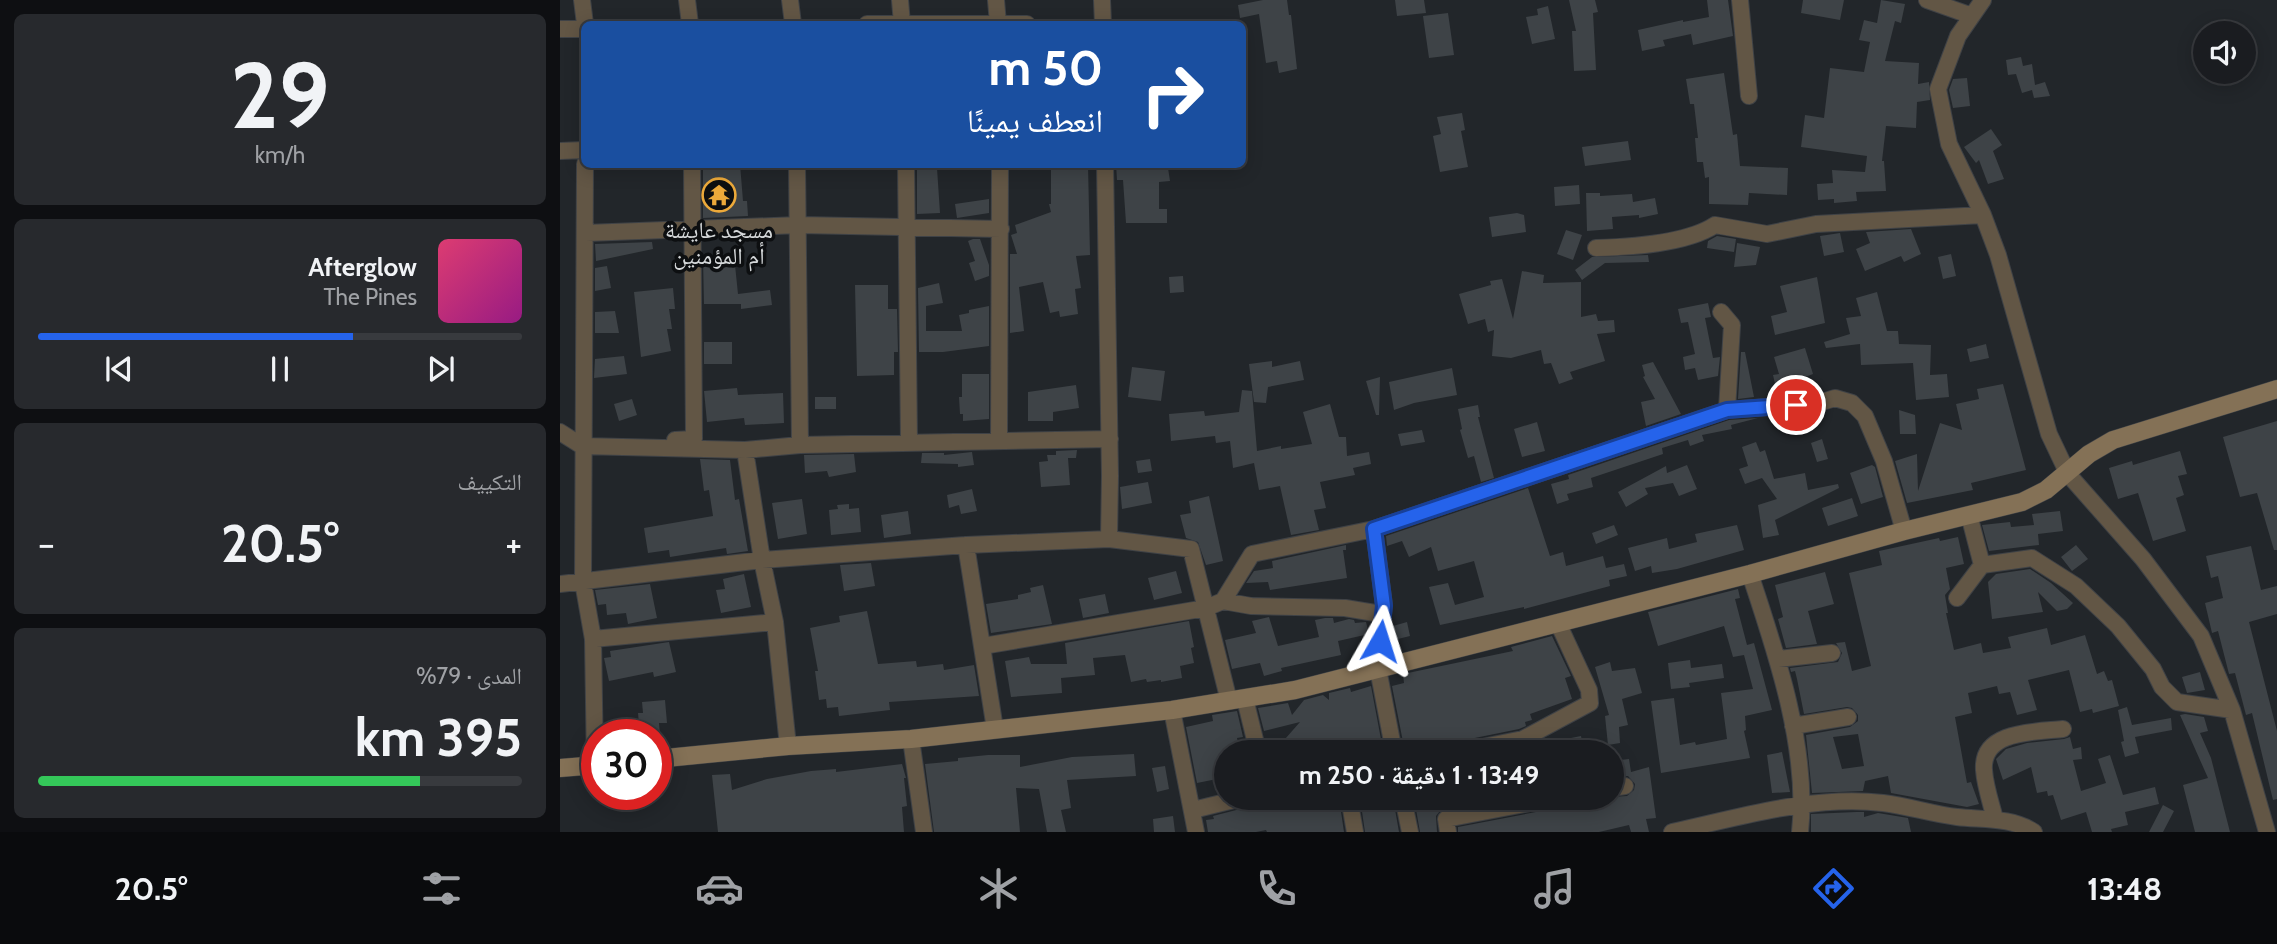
<!DOCTYPE html>
<html lang="ar">
<head>
<meta charset="utf-8">
<style>
	:root { --surface:#1a1c20; --page:#27292d; --text:#f1f3f6; --muted:#9fa1a5; --line:#383a3e; --accent:#2563eb }
	body { margin:0; font-family:Cabin,"Noto Naskh Arabic",sans-serif; background:var(--page); color:var(--text); direction:rtl; height:100vh; display:flex; flex-direction:column; font-size:26px; white-space:nowrap }
	* { box-sizing:border-box; margin:0 }
	p { font-size:23px; color:var(--muted) }
	.icon { flex:none; width:38px; height:38px; fill:none; stroke:currentColor; stroke-width:2; stroke-linecap:round; stroke-linejoin:round }
	.map { position:relative; flex:1; overflow:hidden; direction:ltr }
	.details { display:flex; flex-direction:column; gap:14px; padding:14px; background:#0e0f12; width:560px }
	.details>* { flex:none }
	.top-card { position:absolute; left:21px; top:21px; width:665px; height:147px; border-radius:10px; box-shadow:0 4px 18px #0003,0 0 0 2px var(--line); direction:rtl; background:#1a4fa0; color:#fff; overflow:hidden }
	.fabs { position:absolute; left:1633px; top:21px; display:grid; gap:14px }
	.fabs a { display:grid; place-items:center; width:63px; height:63px; border-radius:50%; background:var(--surface); box-shadow:0 4px 18px #0003,0 0 0 2px var(--line); font-size:35px }
	.speed { position:absolute; left:21px; top:719px; display:flex; gap:14px; font-size:35px; font-weight:700; text-align:center }
	.speed>* { display:grid; place-content:center; width:91px; height:91px; border-radius:50%; background:var(--surface); box-shadow:0 4px 18px #0003,0 0 0 2px var(--line); line-height:1 }
	.speed .limit { border:10px solid #d22; background:#fff; color:#111 }
	.pin { position:absolute; display:grid; place-items:center; width:60px; height:60px; color:#fff; margin:-30px; border:4px solid #fff; border-radius:50%; box-shadow:0 2px 7px #0007 }
	.me { position:absolute; width:77px; margin:-38px; rotate:6deg; stroke-linejoin:round; filter:drop-shadow(0 0 5px #0008) }
	.turn { display:flex; align-items:center; gap:24px; height:147px; padding:0 28px; font-size:32px }
	.turn .icon { width:91px; height:91px; stroke-width:2.5 }
	.turn b { display:block; font-size:49px; line-height:60px }
	.big { font-size:52px; font-weight:700; line-height:1.1 }
	.details .tile { flex:1; display:flex; flex-direction:column; justify-content:center; gap:10px; min-width:0; padding:0 24px; border-radius:10px; background:var(--page) }
	.details .dial { align-items:center; gap:0 }
	.dial b { font-size:91px; line-height:1 }
	.song { display:flex; align-items:center; gap:21px }
	.cover { width:84px; height:84px; border-radius:10px; background:linear-gradient(135deg,hsl(340 70% 55%),hsl(310 70% 35%)) }
	.played { height:7px; border-radius:4px; background:linear-gradient(90deg,var(--accent) 65%,var(--line) 65%) }
	.keys { display:flex; justify-content:space-around; direction:ltr }
	.heat { display:flex; justify-content:space-between; align-items:center; font-size:38px; direction:ltr }
	.charge { height:10px; border-radius:5px; background:linear-gradient(90deg,#34c759 79%,var(--line) 0) }
	.trip { position:absolute; left:654px; top:740px; width:410px; height:70px; border-radius:35px; background:var(--surface); box-shadow:0 4px 18px #0003,0 0 0 2px var(--line); font-weight:700; line-height:70px; text-align:center; direction:rtl }
	.dock { display:flex; height:112px; justify-content:space-around; align-items:center; background:#0a0b0d; color:var(--muted) }
	.dock .icon { width:49px; height:49px }
	.dock .active { color:var(--accent) }
	.dock b { font-size:32px; color:var(--text) }
	main { display:flex; flex:1; min-height:0 }
	.map>svg:first-child { display:block }
</style>
</head>
<body>
<main>
<div class="map">
<svg width="1717" height="832" viewBox="0 0 1717 832">
	<rect width="100%" height="100%" fill="#22262a"/>
	<path fill="#3e4347" fill-rule="evenodd" d="M703 0H727L729 15H731L737 69 719 73 717 61 706 63 699 14 680 18 678 5Z
		M835 0H864L866 13 837 16Z
		M1009 0H1035L1038 12 1033 13 1036 70 1014 71 1012 31H1016Z
		M1147 0H1168L1173 36 1133 45 1131 34 1103 40 1105 46 1082 51 1078 30 1123 20V22L1149 17Z
		M1243 0H1284L1280 20 1241 13Z
		M1321 0 1345 4 1341 23 1335 21 1325 61 1359 63 1358 84 1369 82 1370 100 1357 102 1356 128 1326 126 1322 161H1324L1326 191 1296 192 1297 201 1274 203V199L1258 200 1257 184 1273 183 1272 170 1305 172 1307 156 1241 147 1245 115 1264 118 1270 68 1304 72 1310 42 1299 40 1304 20 1317 23Z
		M988 6 995 39 972 44 966 17 978 15 977 9Z
		M888 13 894 55 869 58 863 16Z
		M1461 57 1463 66 1472 64 1475 85 1485 82 1490 96 1474 98 1472 90 1462 93 1456 74 1448 75 1446 60Z
		M1164 73 1173 135 1177 134 1180 166 1228 168 1227 195 1189 193 1188 205 1149 204V177L1145 178 1143 162H1137L1135 138H1138L1134 104H1130L1126 79Z
		M1407 78 1410 106 1393 108 1389 90 1393 79Z
		M902 113 905 130 901 131 908 167 880 172 873 136 881 134 877 117Z
		M1431 129 1442 145 1433 151 1444 179 1428 184 1419 160 1416 163 1404 147Z
		M1068 141 1071 160 1025 166 1022 147Z
		M143 164H180L183 201H187L188 216 143 218Z
		M556 164H595V170L608 168 610 181 599 182V209H607V223H566L563 180H557Z
		M528 165 530 255 516 256 521 288 515 289 518 314 500 317 499 311 490 313 483 282 459 287 464 331 450 333V254H457L451 235 457 233 455 225 491 212 489 204H491V166Z
		M377 168 380 213 357 214V169Z
		M1019 185 1020 204 995 206 994 187Z
		M1026 193H1040V196L1072 194 1073 202 1095 198 1098 214 1079 218V215L1052 217 1053 229 1027 231Z
		M429 199V213L397 218 395 204Z
		M957 213 964 215 966 232 932 237 929 217Z
		M1351 229 1361 254 1344 262 1341 256 1305 271 1296 249 1310 243 1306 232Z
		M1006 230 1022 235 1013 260 997 254Z
		M1280 233 1284 252 1264 256 1260 236Z
		M1157 236 1176 239 1174 252 1147 248 1148 241Z
		M413 239H420L429 265V276L415 281 409 263 415 261 408 241Z
		M92 242 93 249 36 261 35 244Z
		M1177 243 1200 247 1196 265 1174 267Z
		M1391 254 1396 276 1383 279 1378 257Z
		M1088 255 1089 262 1045 263 1022 280 1015 270 1032 257Z
		M166 256 167 266 175 265 178 294 210 290 212 305 181 309V304H144L143 258Z
		M47 266 51 288 35 291V268Z
		M962 271 984 275 983 283 1021 282V317L1036 314 1038 321 1054 320 1055 332 1037 334 1045 361 1010 372 1013 379 999 384 991 363 984 364 981 350 951 358 932 356 934 330 928 332 925 319 908 324 899 294 931 285 930 281 942 279 953 319Z
		M623 276 624 292 610 293 609 277Z
		M1257 277 1265 323 1215 335 1211 316 1227 312 1220 286Z
		M379 283 383 303 366 306V331H402L399 315 409 313V310L429 306V346L383 352H359L358 288Z
		M295 285H328V309H337L338 352H334V375L297 376Z
		M113 288 115 309H109L112 329H107L111 351 81 357 74 292Z
		M1317 292 1327 331H1338L1339 344 1371 345 1370 375 1387 374 1389 397 1356 400 1353 363 1301 365 1300 344 1266 348 1264 342 1290 334 1286 318 1301 316 1296 298Z
		M1148 303 1151 317 1145 318 1153 358 1160 357 1158 376 1138 380 1135 368 1125 370 1123 357 1135 354 1128 322 1121 323 1118 309Z
		M55 311 59 333H35V312Z
		M144 342H172V364H144Z
		M1426 344 1429 358 1410 362 1407 349Z
		M1245 348 1253 374 1216 388 1213 375 1219 374 1214 357Z
		M1181 352H1185L1194 397 1178 399Z
		M64 356 67 374 34 378 35 359Z
		M712 361V367L740 361 744 380 708 387 706 403 694 402 689 364Z
		M1093 362 1121 414 1086 426 1081 402 1095 399 1083 377 1085 376 1082 365Z
		M572 367 605 371 601 401 568 397Z
		M892 368 897 395 854 403 834 410 829 382Z
		M402 374H429V419L403 421V414H400L399 397H402Z
		M820 377 819 415H816L806 381Z
		M1443 384 1466 470 1411 483 1413 490 1347 503 1335 461 1357 454 1358 491 1380 423 1402 430 1396 404 1419 399 1417 389Z
		M516 385 519 408 493 412V421H468V392Z
		M177 388 178 395 223 393 224 423 185 425 184 418 147 422 144 391Z
		M682 390 692 391 697 451 721 446V449L752 444 743 412 770 404 779 437H786L787 456 809 452 811 464 793 468 795 475 760 482 766 508 754 510 759 530 731 535 720 486 699 490 694 463 673 468 670 441 656 443 655 436 611 441 609 414 644 411 645 416 679 412Z
		M255 397H276V409H255Z
		M72 399 77 415 59 421 54 404Z
		M918 405 920 417H918L934 478 921 482 914 456 908 458 900 430 902 429 898 409Z
		M1339 410 1355 415 1356 434H1340Z
		M1198 418 1171 425 1172 429 1142 435 1144 441 1130 446 1128 440 1102 448 1103 454 1031 478 1033 487 1007 494 1009 500 997 504 991 484 1009 479 1008 475 1169 420Z
		M1717 421V550H1714L1697 493 1680 497 1663 437Z
		M977 422 985 451 962 457 954 429Z
		M862 430 865 442 841 446 838 434Z
		M1262 439 1268 459 1257 462 1251 443Z
		M1196 442 1200 452 1205 450 1214 479 1245 473 1248 490 1278 484 1279 488 1215 520 1219 535 1203 538 1198 505 1217 499 1202 478 1185 484 1179 469 1188 466 1182 447Z
		M517 450 516 458H508L510 485 481 487 479 462 488 461 487 455H496V451Z
		M1620 451 1627 474 1618 476 1624 495 1616 498 1626 531 1593 541 1578 493 1558 499 1549 468 1572 461 1573 465Z
		M412 452 414 465 398 467V464L361 463 362 453H384V455Z
		M294 454 296 472 269 477 267 471 245 473 244 455Z
		M140 459 170 460 175 500 179 499 188 551 167 554 166 548 110 557 109 550 88 553 84 528 153 516 149 490 144 491Z
		M590 459 592 471 578 473 576 461Z
		M1127 465 1137 489 1119 496 1113 483 1085 488 1088 494 1066 507 1058 492 1106 466 1107 473Z
		M1312 465 1315 467 1323 497 1301 504 1290 473Z
		M588 482 592 503 562 509 560 487Z
		M968 488 990 556 1003 552 1006 566 1043 556 1046 568 1064 564 1067 576 1049 580 1050 586 964 609V607L880 625 869 587 888 583 895 605 924 597 914 561 878 571 871 547 849 557 842 541 827 546 826 536Z
		M412 489 417 511 401 514 399 505 389 508 387 495Z
		M649 496 663 561 646 565 638 542 626 538 620 515 631 513 629 501Z
		M1292 498 1298 516 1268 526 1262 508Z
		M242 499 247 534 218 539 212 503Z
		M289 504V509L299 508 301 532 271 535 269 510 278 509 277 505Z
		M348 511 351 534 324 538 321 515Z
		M1500 511 1503 531 1478 534 1479 545 1429 551 1422 525 1450 522 1451 527 1474 525 1472 514Z
		M1054 525 1058 535 1036 544 1032 533Z
		M1177 525 1184 550 1117 569 1092 573 1091 566 1075 571 1068 548 1107 538 1109 549 1137 542 1135 534Z
		M1398 537 1404 564 1386 568 1390 589 1385 595 1388 613H1386L1394 650 1421 643 1423 653 1451 648 1448 637 1487 628 1491 645 1525 635 1537 674 1544 671 1548 681 1552 680 1559 706 1533 713 1532 709 1520 712 1509 670 1468 680 1477 710 1457 715 1450 692 1439 694 1437 686 1408 693 1412 713 1395 717 1407 783 1411 782 1419 804 1407 807 1331 793 1328 776 1305 781 1303 791 1252 793 1246 735 1290 727 1298 721V715L1292 708 1287 707 1244 714 1237 679 1235 671 1231 672 1230 668 1278 662 1282 653 1276 643 1285 642 1292 671 1311 666 1289 573 1322 565 1319 551 1379 538 1380 541ZM1298 734 1304 766 1282 769 1273 737Z
		M786 545V550H783L787 578 710 590 708 582 686 583 694 571 713 568 712 561Z
		M1516 545 1528 559 1512 571 1501 557Z
		M1691 546 1701 590 1717 586V614L1689 622 1717 731V799L1713 800 1692 713 1686 715 1675 673 1669 674 1658 631 1652 633 1645 603 1663 598 1658 576 1651 578 1646 556Z
		M311 563 315 586 284 591 280 565Z
		M1470 569 1491 583 1513 603 1507 609 1497 611 1478 592 1483 612 1432 619 1428 582 1436 574Z
		M616 571 622 593 594 600 588 578Z
		M1265 572 1274 604 1248 611 1257 644 1226 648 1218 619 1223 617 1215 585Z
		M184 574 191 607 161 613 156 590 165 589 163 579Z
		M90 584 97 618 68 624 66 613 47 615 46 604 38 605 35 590Z
		M483 585 492 624 431 633 426 604 458 599V595L471 592 470 588Z
		M1178 589 1180 598 1175 599 1187 645 1194 643 1212 710 1185 716 1186 730 1184 731 1190 758 1101 773 1091 701 1114 698 1120 745 1135 742 1136 745 1167 739 1161 693 1193 689 1184 655 1173 657 1164 626 1098 646 1088 612Z
		M545 594 549 613 523 618 519 599Z
		M307 611 318 664 356 661 357 667 383 664 384 670 414 665 419 696 329 702 330 710 279 716 278 707 267 708 266 699 259 700 255 671H258L250 628 280 622 279 616Z
		M709 617 718 646 759 637 755 620 765 618H773L774 623 789 619 794 620 795 623 806 622 809 634 778 641 781 655 721 668 722 671 704 676 700 663 672 669 665 640 696 633 692 621Z
		M629 621 634 647 631 648 634 663 620 666 622 678 601 682V680L587 682 586 679 571 682 565 655 533 658 535 675 501 678 502 693 451 697 445 661 469 657 471 664H507L505 643Z
		M847 622 850 636 834 640 833 626Z
		M992 636 1011 676 1005 678 1012 699 970 714 972 720 965 722 966 726 959 729 895 742 891 745 888 752H845L832 686 844 683 843 674 953 651 951 647Z
		M109 642 116 672 94 677 93 672 49 681 44 658 51 657 50 651Z
		M1130 660 1131 668 1162 664 1164 678 1129 683 1130 687 1111 689 1108 663Z
		M1050 662 1052 671 1075 668 1082 693 1062 699 1068 725 1059 727 1060 743 1048 745 1045 716 1049 715 1035 667Z
		M1640 672 1645 690 1627 693 1622 677Z
		M811 686 823 750 814 752H724L718 747 740 722 704 731 698 708 728 703 732 715 744 700 763 695 769 700V693L790 688 791 692Z
		M105 700 107 723H99L100 735H80L78 713H83L82 702Z
		M1567 707 1572 725 1611 718 1612 730 1575 737 1579 753 1565 757 1561 742 1564 741 1558 710Z
		M677 711 683 737 677 738 680 752H667V777L637 783 626 727 653 721 652 715Z
		M1625 714 1644 717 1648 731 1640 733 1651 758 1670 832H1635L1623 785 1648 778 1620 715Z
		M1021 736 1024 752H949L971 746Z
		M1510 737 1513 749 1521 747 1522 759 1513 760 1521 791 1546 783 1538 759 1550 755 1563 795 1595 787 1599 804 1565 812 1568 825 1551 829 1552 832H1532L1526 812 1501 820 1493 795 1488 796 1487 791 1477 793 1471 767 1443 780 1436 759 1446 749 1467 743 1504 739Z
		M1222 752 1230 792 1212 793 1207 755Z
		M574 754 576 776 507 780 511 808 501 810 506 832H487L479 789 456 788 460 832H374L365 764 398 761V758L428 755H460V767L512 757Z
		M1069 759 1071 772 1089 767 1096 818 1086 819 1089 832H1071L1069 825 1039 832H898V827L997 808 1002 805 1005 800 1067 796 1074 790 1075 784 1068 776 1052 777V761Z
		M342 764 346 778H344L347 806 342 807 344 832H158L152 775 170 774 172 790 207 779 251 771 276 769V772Z
		M605 766 609 789 597 792 592 768Z
		M716 798H725V802L743 798H779L784 832H707L706 830 696 832H648L646 820 654 819 653 816 684 808 692 802Z
		M800 798H833L839 832H805Z
		M854 798H940L880 811 876 816 877 832H860Z
		M1603 805 1614 811 1603 832H1589Z
		M1296 812H1304V817L1318 813 1348 818 1351 832H1251V814Z
		M613 816 615 832H594L593 819Z"/>
	<g fill="none" stroke-linecap="round" stroke-linejoin="round">
		<defs>
			<path id="street" d="M22 0 25 24
				M127 0 130 24
				M230 0 233 24
				M340 0 342 24
				M436 0 438 24
				M542 0 543 24
				M1180 0 1189 96
				M1367 0 1412 16
				M1423 0 1398 36 1378 89 1389 144 1423 215 1438 255 1489 434 1508 474 1583 559 1641 636 1672 710 1707 832
				M307 24H467
				M0 29H24
				M0 151 24 150
				M25 164 23 582 33 639 35 765
				M237 164 240 445
				M346 164 349 443
				M545 164 550 476 549 539 631 549 669 701
				M26 233 239 225 441 229
				M1036 248C1070 247 1126 244 1155 225L1207 234 1256 224 1423 215
				M1161 312 1172 325 1167 410
				M0 432 22 446 185 450 240 445 550 439
				M115 440 134 439 132 164
				M439 440 440 164
				M185 450 202 560 215 622 228 746
				M814 529 824 605 818 669 834 752
				M406 545 435 729
				M1422 565 1472 558 1516 586 1558 626 1593 669 1602 687 1617 702 1672 710
				M1190 574C1216 652 1249 749 1240 832
				M0 584 202 560 406 545 549 539
				M1397 598 1422 565 1409 515
				M663 601 691 606 785 608 821 614
				M33 639 215 622
				M423 646 646 608 663 601 692 554 814 529 1167 410 1259 403 1275 398 1292 403 1305 416 1324 461 1344 531
				M1218 659 1272 653
				M685 699 698 752
				M612 710 636 832
				M1233 726 1288 717
				M351 739 364 832
				M898 752 963 739 1030 703 1029 690 998 623
				M1052 788 1065 786
				M789 798 795 832
				M843 798 850 832
				M633 810 682 798
				M1435 819C1431 803 1425 786 1424 770 1421 730 1476 732 1503 729
				M888 832 886 819 995 798
				M1112 832C1181 817 1252 795 1323 803 1348 806 1372 814 1397 817 1423 820 1451 817 1474 832"/>
			<path id="secondary" d="M96 759 228 746 351 739 612 710 735 690 1190 574 1344 531 1462 502 1486 490 1529 454 1553 440 1717 389
				M0 768 37 765"/>
		</defs>
		<use href="#street" stroke="#3f4246" stroke-width="18"/>
		<use href="#secondary" stroke="#3f4246" stroke-width="19"/>
		<use href="#street" stroke="#625645" stroke-width="16"/>
		<use href="#secondary" stroke="#847156" stroke-width="18"/>
	</g>
	<g fill="none" stroke-linecap="round" stroke-linejoin="round">
		<defs>
			<path id="route" d="M820 641 824 606 814 529 1167 410 1236 405"/>
		</defs>
		<use href="#route" stroke="#184099" stroke-width="18"/>
		<use href="#route" stroke="#2563eb" stroke-width="12"/>
	</g>
	<defs>
		<symbol id="temple-ring" viewBox="-11 -11 22 22"><circle r="9.5" fill="#0d0f11" stroke="#eca93a" stroke-width="1.5"/><path d="M0-6L5-2H3V0L6.5 2.5H4V6H1.5V3h-3V6H-4V2.5H-6.5L-3 0V-2H-5Z" fill="#eca93a"/></symbol>
	</defs>
	<g fill-rule="evenodd">
		<use href="#temple-ring" x="140" y="176" width="38" height="38"/>
	</g>
	<g text-anchor="middle" dominant-baseline="central" stroke-width="7" stroke-linejoin="round" paint-order="stroke">
		<g font-size="23" fill="#d5d8da" stroke="#0d0f11">
			<text x="159" y="230">مسجد عايشة<tspan x="159" dy="26">أم المؤمنين</tspan></text>
		</g>
	</g>
</svg>
<div class="fabs">
<a><svg class="icon" aria-label="sound" viewBox="0 0 24 24"><path d="M4 9h4l5-4v14l-5-4H4zM17 9q2 3 0 6"/></svg></a>
</div>
<div class="speed"><div class="limit">30</div></div>
<div class="pin" style="left:1236px;top:405px;background:#d93025"><svg class="icon" aria-label="arrive" viewBox="0 0 24 24"><path d="M6 21V4h12l-3 4 3 4H6"/></svg></div>
<svg class="me" style="left:820px;top:641px" viewBox="-20 -20 40 40"><path d="M0-17L14 15 0 8-14 15z" fill="#2563eb" stroke="#fff" stroke-width="4"/></svg>
<div class="trip">13:49 · 1 دقيقة · 250 m</div>
<div class="top-card">
<div class="turn"><svg class="icon" aria-label="right" viewBox="0 0 24 24"><path d="M7 20v-9h11M14 6l5 5-5 5"/></svg><div><b>50 m</b>انعطف يمينًا</div></div>
</div>
</div>
<section class="details">
<div class="tile dial"><b>29</b><p>km/h</p></div>
<div class="tile">
<div class="song"><i class="cover"></i><div><b>Afterglow</b><p>The Pines</p></div></div>
<div class="played"></div>
<div class="keys"><svg class="icon" aria-label="previous" viewBox="0 0 24 24"><path d="M18 5L8 12l10 7zM5 5v14"/></svg><svg class="icon" aria-label="pause" viewBox="0 0 24 24"><path d="M8 5v14M16 5v14"/></svg><svg class="icon" aria-label="next" viewBox="0 0 24 24"><path d="M6 5l10 7-10 7zM19 5v14"/></svg></div>
</div>
<div class="tile"><p>التكييف</p>
<div class="heat"><a>−</a><b class="big">20.5°</b><a>+</a></div>
</div>
<div class="tile"><p>المدى · 79%</p><b class="big">395 km</b><div class="charge"></div></div>
</section>
</main>
<nav class="dock">
<b>13:48</b>
<svg class="icon active" aria-label="directions" viewBox="0 0 24 24"><path d="M12 3l9 9-9 9-9-9zM9 14v-3h6M13 9l2 2-2 2"/></svg>
<svg class="icon" aria-label="music" viewBox="0 0 24 24"><path d="M9 18V5l10-2v13"/><circle cx="6" cy="18" r="3"/><circle cx="16" cy="16" r="3"/></svg>
<svg class="icon" aria-label="phone" viewBox="0 0 24 24"><path d="M5 4h4l2 5-3 2q2 4 5 5l2-3 5 2v4C11 20 4 13 5 4z"/></svg>
<svg class="icon" aria-label="climate" viewBox="0 0 24 24"><path d="M12 3v18M4 7l16 10M4 17L20 7"/></svg>
<svg class="icon" aria-label="car" viewBox="0 0 24 24"><path d="M5 17H2v-5l4-1 3-4h7l3 4 3 1v5h-3M9 17h6M6 11h13"/><circle cx="7" cy="17" r="2"/><circle cx="17" cy="17" r="2"/></svg>
<svg class="icon" aria-label="filters" viewBox="0 0 24 24"><path d="M4 7h16M4 17h16"/><circle cx="9" cy="7" r="2"/><circle cx="15" cy="17" r="2"/></svg>
<b>20.5°</b>
</nav>
</body>
</html>
